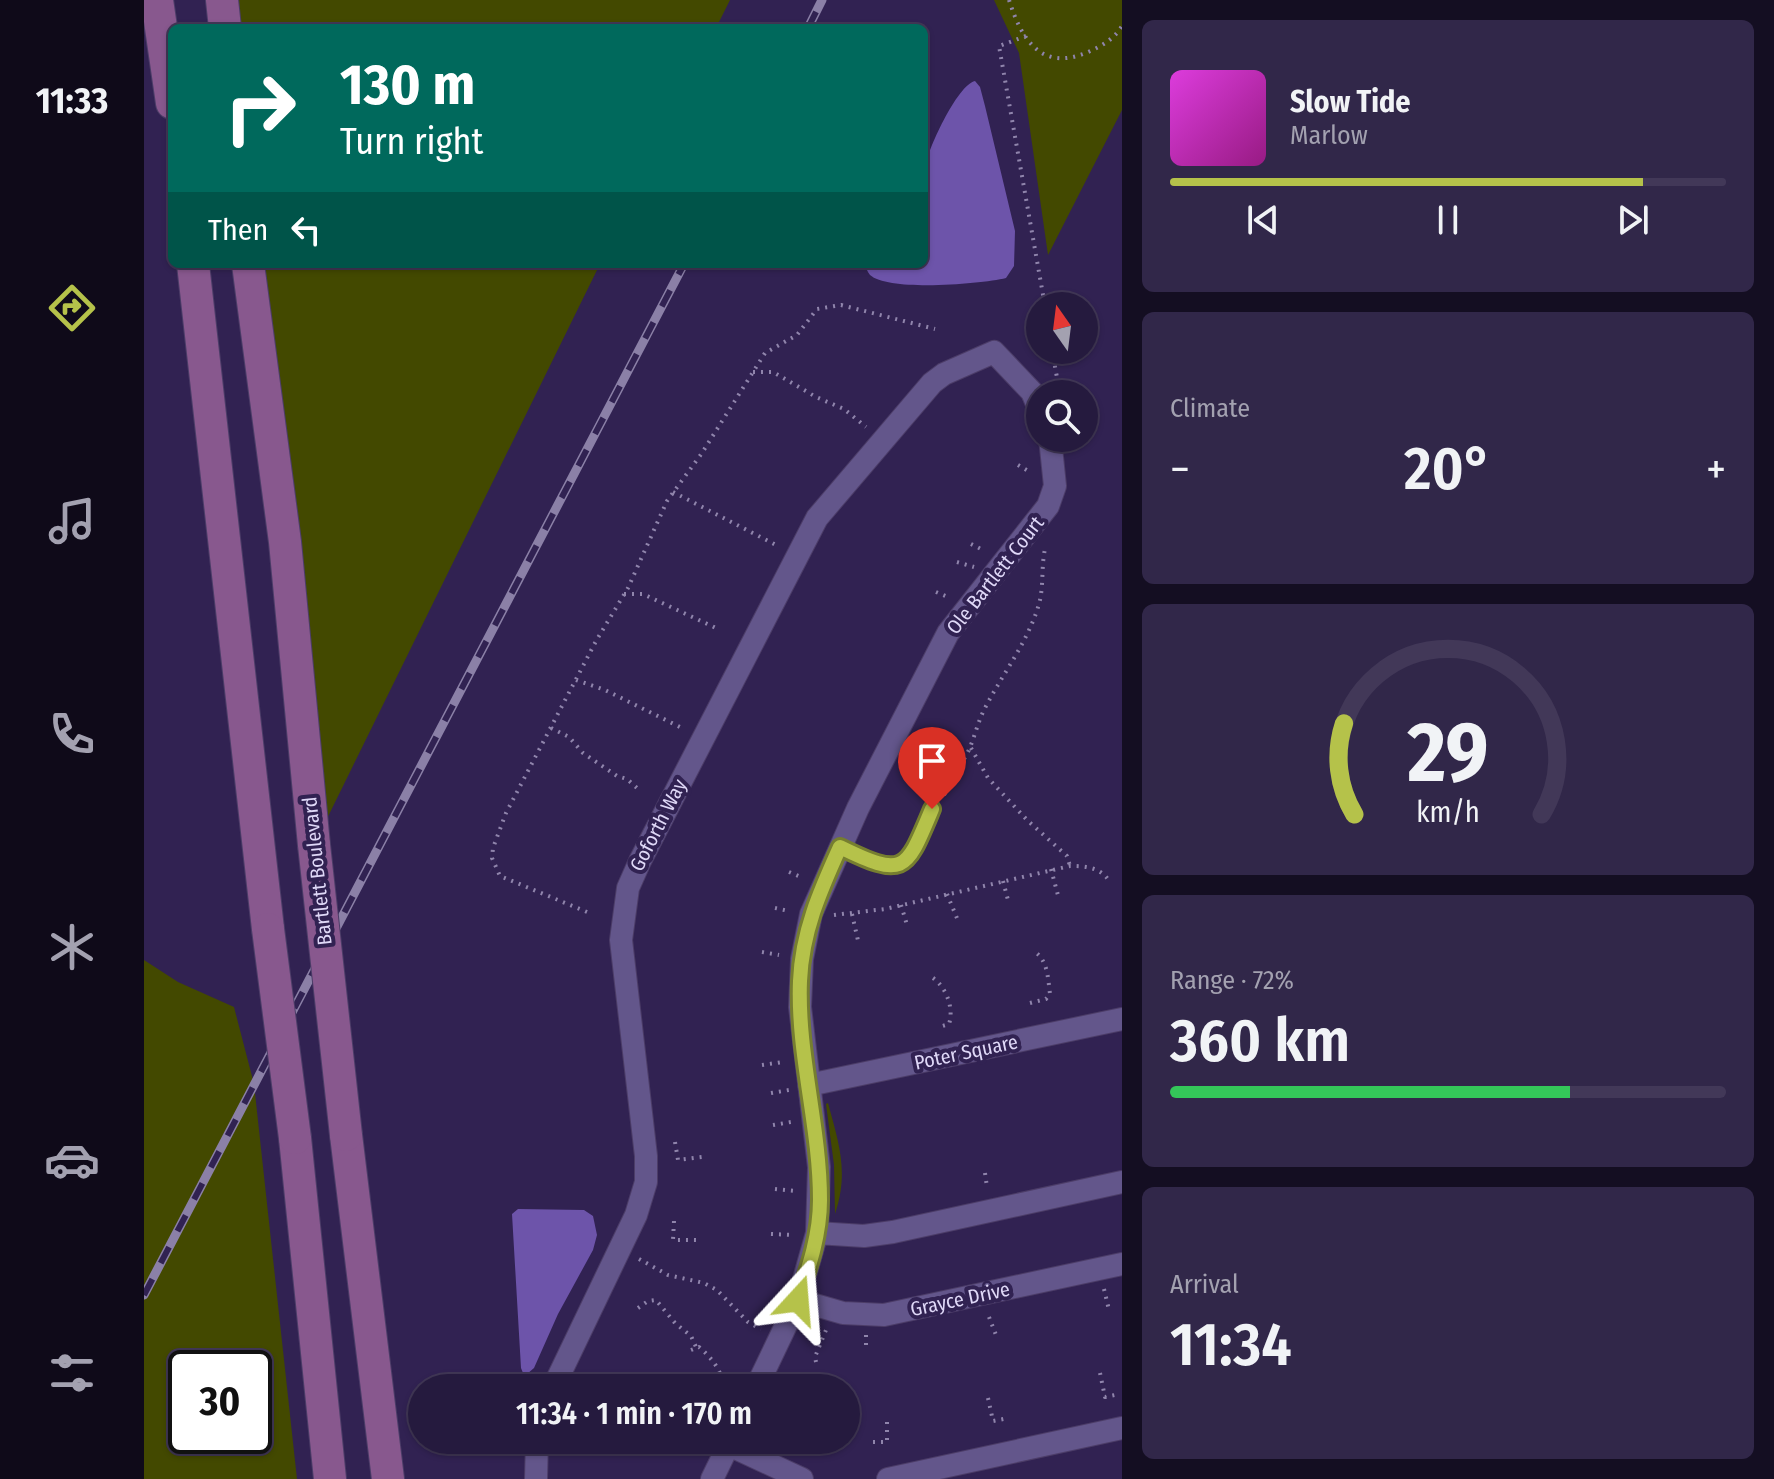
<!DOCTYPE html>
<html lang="en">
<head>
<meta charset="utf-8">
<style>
	:root { --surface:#251a3e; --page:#312749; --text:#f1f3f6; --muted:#a3a1b0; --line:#423858; --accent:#b5c24a }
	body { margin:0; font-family:"Fira Sans Condensed",sans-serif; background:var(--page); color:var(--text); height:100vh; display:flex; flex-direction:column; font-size:30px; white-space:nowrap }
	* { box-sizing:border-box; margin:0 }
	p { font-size:26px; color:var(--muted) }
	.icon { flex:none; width:44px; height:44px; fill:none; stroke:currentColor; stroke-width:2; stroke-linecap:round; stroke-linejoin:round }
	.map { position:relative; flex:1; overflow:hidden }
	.panel { display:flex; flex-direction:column; gap:20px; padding:20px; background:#140e22; width:652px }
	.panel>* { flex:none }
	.top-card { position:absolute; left:24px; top:24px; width:760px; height:244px; border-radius:12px; box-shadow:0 2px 6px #0004,0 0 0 2px var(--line); background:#00695c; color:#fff; overflow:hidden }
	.needle { width:52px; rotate:346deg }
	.fabs { position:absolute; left:882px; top:292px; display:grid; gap:16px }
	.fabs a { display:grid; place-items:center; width:72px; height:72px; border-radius:50%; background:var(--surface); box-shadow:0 2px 6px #0004,0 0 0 2px var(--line); font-size:40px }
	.speed { position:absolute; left:24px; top:1350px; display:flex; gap:16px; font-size:40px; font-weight:700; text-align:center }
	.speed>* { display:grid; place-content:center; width:104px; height:104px; border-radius:50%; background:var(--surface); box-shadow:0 2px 6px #0004,0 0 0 2px var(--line); line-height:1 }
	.speed .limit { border:4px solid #111; border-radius:12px; background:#fff; color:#111 }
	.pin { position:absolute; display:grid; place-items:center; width:68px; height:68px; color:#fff; margin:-82px -34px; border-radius:50% 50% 50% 0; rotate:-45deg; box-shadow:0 0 8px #0007 }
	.pin .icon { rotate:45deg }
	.me { position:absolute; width:88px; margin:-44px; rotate:19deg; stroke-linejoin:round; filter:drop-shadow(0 0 6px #0008) }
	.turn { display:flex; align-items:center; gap:28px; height:168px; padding:0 40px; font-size:36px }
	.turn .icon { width:104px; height:104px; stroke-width:2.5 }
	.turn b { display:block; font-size:56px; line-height:68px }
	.then { display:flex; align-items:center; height:76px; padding:0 40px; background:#0003; gap:16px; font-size:30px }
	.big { font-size:60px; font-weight:600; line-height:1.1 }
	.panel .widget { flex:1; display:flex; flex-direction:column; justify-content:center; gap:12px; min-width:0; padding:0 28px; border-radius:12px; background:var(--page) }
	.panel .dial { align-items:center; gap:0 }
	.dial svg { height:208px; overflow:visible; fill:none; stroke:var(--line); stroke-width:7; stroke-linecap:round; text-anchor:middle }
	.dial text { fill:var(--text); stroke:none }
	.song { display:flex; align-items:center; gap:24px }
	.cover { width:96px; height:96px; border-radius:12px; background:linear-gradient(135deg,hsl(300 70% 55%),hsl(310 70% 35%)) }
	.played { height:8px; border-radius:4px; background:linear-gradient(90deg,var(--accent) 85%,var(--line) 85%) }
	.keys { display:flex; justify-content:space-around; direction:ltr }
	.heat { display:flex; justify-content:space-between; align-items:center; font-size:44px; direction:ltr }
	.charge { height:12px; border-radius:6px; background:linear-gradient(90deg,#34c759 72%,var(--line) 0) }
	.trip { position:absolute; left:264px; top:1374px; width:452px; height:80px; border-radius:40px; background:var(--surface); box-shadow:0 2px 6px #0004,0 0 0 2px var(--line); font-weight:600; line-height:80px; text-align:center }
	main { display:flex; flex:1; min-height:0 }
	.menu { display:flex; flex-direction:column; width:144px; justify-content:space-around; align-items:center; background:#0f0a19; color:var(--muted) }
	.menu .icon { width:56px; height:56px }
	.menu .active { color:var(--accent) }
	.menu b { font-size:36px; color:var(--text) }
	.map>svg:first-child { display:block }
</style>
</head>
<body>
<main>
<nav class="menu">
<b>11:33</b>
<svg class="icon active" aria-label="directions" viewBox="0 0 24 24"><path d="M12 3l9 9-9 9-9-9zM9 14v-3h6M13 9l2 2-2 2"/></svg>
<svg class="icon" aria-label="music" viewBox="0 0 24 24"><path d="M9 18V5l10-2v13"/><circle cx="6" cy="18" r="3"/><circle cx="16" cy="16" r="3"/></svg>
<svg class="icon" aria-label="phone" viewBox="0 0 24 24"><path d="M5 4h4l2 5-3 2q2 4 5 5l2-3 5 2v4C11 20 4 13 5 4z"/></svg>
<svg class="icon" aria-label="climate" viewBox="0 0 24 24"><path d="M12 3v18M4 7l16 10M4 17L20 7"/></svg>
<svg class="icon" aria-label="car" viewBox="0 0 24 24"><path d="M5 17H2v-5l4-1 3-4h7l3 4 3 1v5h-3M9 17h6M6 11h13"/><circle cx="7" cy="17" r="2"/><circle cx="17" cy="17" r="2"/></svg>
<svg class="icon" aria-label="filters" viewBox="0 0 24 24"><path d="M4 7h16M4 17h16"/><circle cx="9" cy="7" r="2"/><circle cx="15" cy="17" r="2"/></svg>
</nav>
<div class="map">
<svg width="978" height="1479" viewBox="0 0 978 1479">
	<rect width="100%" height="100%" fill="#312252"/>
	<path fill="#434900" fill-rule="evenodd" d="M78 0H586L572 28H81Z
		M850 0H978V110L904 255 875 53Z
		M104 264H456L170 845Z
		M0 960 34 982 90 1007 110 1084 153 1479H0ZM110 1368V1436H42V1368Z
		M684 1103C695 1144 705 1172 691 1214L690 1165 682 1104Z"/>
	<path fill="#6d54aa" d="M831 81 836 87 841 106 871 231 870 266 862 278C837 284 745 292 726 275 723 271 722 268 721 264H780C780 235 776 199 780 170 783 151 813 85 831 81Z
		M374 1209 440 1210 449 1216 453 1235 449 1250 414 1314 390 1368 383 1374 379 1373 377 1368 368 1214Z"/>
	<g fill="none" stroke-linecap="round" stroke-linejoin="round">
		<defs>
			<path id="lane" d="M696 847C761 878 762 871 788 809"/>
			<path id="street" d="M665 1085 978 1019
				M673 1233 720 1236 749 1232 978 1182
				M654 1300 699 1313 740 1315 978 1264
				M409 1388 492 1215 502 1182V1156L477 940 484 888 496 861 673 518 788 383 800 374 850 352 888 392 896 411
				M612 1388 654 1300 673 1233 675 1167 656 1007 658 959 667 914 714 808 804 633 904 506 911 486 906 438
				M585 1445 658 1479
				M392 1479 393 1440
				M568 1479 587 1440
				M744 1479 978 1428"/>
			<path id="secondary" d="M13 0 28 103
				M78 0 81 28
				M49 264 124 929
				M104 264 141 542 170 845
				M202 1135 244 1479
				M151 1138 186 1479"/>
		</defs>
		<use href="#lane" stroke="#4c3d68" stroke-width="13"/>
		<use href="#street" stroke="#4c3d68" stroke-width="24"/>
		<use href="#secondary" stroke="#4c3d68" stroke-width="34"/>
		<path stroke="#9085ac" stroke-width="4" stroke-dasharray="2 6" stroke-linecap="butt" d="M865 0C878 41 898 72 944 52 958 46 970 39 978 26
			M882 36 855 46 901 306
			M908 350 916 394
			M609 372H629L672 397 700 409 722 427
			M874 465 886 472
			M529 492 634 546
			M827 544 839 550
			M813 562 830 567
			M792 592 804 597
			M480 594H499L572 628
			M432 680 461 690 538 728
			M407 728 425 737 439 753 473 776 483 779 493 788
			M827 748 844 778 883 820 923 856 926 866
			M820 759C830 743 832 725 841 708 859 673 884 642 895 604 900 586 897 567 901 549
			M800 795 807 783
			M907 869 915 899
			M645 872 657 877
			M859 881 864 900
			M803 894 815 923
			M757 905 763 925
			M631 908 645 911
			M443 912 356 876 348 858 349 848 362 813 452 641 484 588 523 501 558 453 621 353 653 335 673 309 697 305 791 329
			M708 914 715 945
			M690 915 741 909 926 866C940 866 957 867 965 881
			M618 952 635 955
			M789 978C803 988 810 1009 805 1024L795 1027
			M886 1003 902 999 906 994C904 979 904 961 891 952
			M618 1065 639 1062
			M627 1093 645 1090
			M629 1125 647 1122
			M531 1142 534 1160 558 1157
			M841 1173 843 1187
			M631 1189 652 1191
			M530 1221 529 1240H555
			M627 1234 650 1235
			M495 1259 524 1275 560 1283 573 1290 604 1322 617 1329
			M960 1289 965 1310
			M494 1308 504 1301 512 1300 531 1323 547 1336 552 1347
			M845 1317 852 1335
			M722 1335V1348
			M547 1350 555 1347C568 1358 578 1371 580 1388
			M672 1362 671 1357 682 1330
			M956 1373 961 1397 976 1394
			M844 1398 849 1421 865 1418
			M729 1442H743V1422"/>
		<use href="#lane" stroke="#63568b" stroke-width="11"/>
		<use href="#street" stroke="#63568b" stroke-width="22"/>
		<use href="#secondary" stroke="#88588e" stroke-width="32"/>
		<defs>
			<path id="rail" d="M664 28 678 0
				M0 1295 540 264"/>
		</defs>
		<use href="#rail" stroke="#8b80a7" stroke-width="9"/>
		<use href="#rail" stroke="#312252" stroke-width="6" stroke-dasharray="18" stroke-linecap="butt"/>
		<defs>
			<path id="secondary-bridge" d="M170 845 202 1135
				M124 929 151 1138"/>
		</defs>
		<use href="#secondary-bridge" stroke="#4c3d68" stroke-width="34" stroke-linecap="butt"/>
		<use href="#secondary-bridge" stroke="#88588e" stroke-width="32"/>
	</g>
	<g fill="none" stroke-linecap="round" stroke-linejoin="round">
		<defs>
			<path id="route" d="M654 1300C665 1267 676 1235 676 1200 676 1126 653 1054 656 981 658 932 676 891 696 847 761 879 762 871 788 809"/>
		</defs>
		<use href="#route" stroke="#767e30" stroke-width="20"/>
		<use href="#route" stroke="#b5c24a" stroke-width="14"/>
	</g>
	<g text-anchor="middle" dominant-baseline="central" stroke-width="8" stroke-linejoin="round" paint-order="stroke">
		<g font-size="20" fill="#dfd8f7" stroke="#312252">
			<text transform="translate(851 575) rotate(-52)">Ole Bartlett Court</text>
			<text transform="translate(514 825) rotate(-63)">Goforth Way</text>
			<text transform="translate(173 871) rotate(-96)">Bartlett Boulevard</text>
			<text transform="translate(822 1052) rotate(-12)">Poter Square</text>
			<text transform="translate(816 1299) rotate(-12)">Grayce Drive</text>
		</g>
	</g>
</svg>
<div class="fabs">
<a><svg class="needle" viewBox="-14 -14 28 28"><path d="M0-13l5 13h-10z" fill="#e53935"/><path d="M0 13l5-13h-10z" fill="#a3a1b0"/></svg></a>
<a><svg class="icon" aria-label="search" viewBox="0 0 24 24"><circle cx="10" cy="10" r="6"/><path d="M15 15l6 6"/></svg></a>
</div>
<div class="speed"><div class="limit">30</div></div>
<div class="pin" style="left:788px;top:809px;background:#d93025"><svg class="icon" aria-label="arrive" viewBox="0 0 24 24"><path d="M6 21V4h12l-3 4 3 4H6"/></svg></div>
<svg class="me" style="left:654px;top:1300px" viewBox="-20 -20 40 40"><path d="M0-17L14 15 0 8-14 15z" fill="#b5c24a" stroke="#fff" stroke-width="4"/></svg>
<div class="trip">11:34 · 1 min · 170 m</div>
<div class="top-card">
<div class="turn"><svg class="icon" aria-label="right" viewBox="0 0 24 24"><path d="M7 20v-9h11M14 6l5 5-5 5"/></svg><div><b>130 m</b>Turn right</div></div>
<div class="then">Then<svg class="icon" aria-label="left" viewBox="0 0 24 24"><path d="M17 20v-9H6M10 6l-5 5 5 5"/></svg></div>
</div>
</div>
<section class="panel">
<div class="widget">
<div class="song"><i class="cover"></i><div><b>Slow Tide</b><p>Marlow</p></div></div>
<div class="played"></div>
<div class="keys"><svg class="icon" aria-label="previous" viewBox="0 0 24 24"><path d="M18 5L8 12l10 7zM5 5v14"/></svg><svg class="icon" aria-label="pause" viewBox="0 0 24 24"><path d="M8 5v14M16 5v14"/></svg><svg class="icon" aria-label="next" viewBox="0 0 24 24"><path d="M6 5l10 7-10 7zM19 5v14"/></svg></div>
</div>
<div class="widget"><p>Climate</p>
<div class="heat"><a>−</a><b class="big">20°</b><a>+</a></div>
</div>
<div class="widget dial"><svg viewBox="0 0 100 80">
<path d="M14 69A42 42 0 1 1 86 69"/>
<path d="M14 69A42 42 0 0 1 10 34" stroke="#b5c24a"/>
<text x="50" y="56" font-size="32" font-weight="700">29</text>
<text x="50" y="72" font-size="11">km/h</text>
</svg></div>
<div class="widget"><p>Range · 72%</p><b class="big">360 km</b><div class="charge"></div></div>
<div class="widget"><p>Arrival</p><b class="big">11:34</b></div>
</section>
</main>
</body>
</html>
